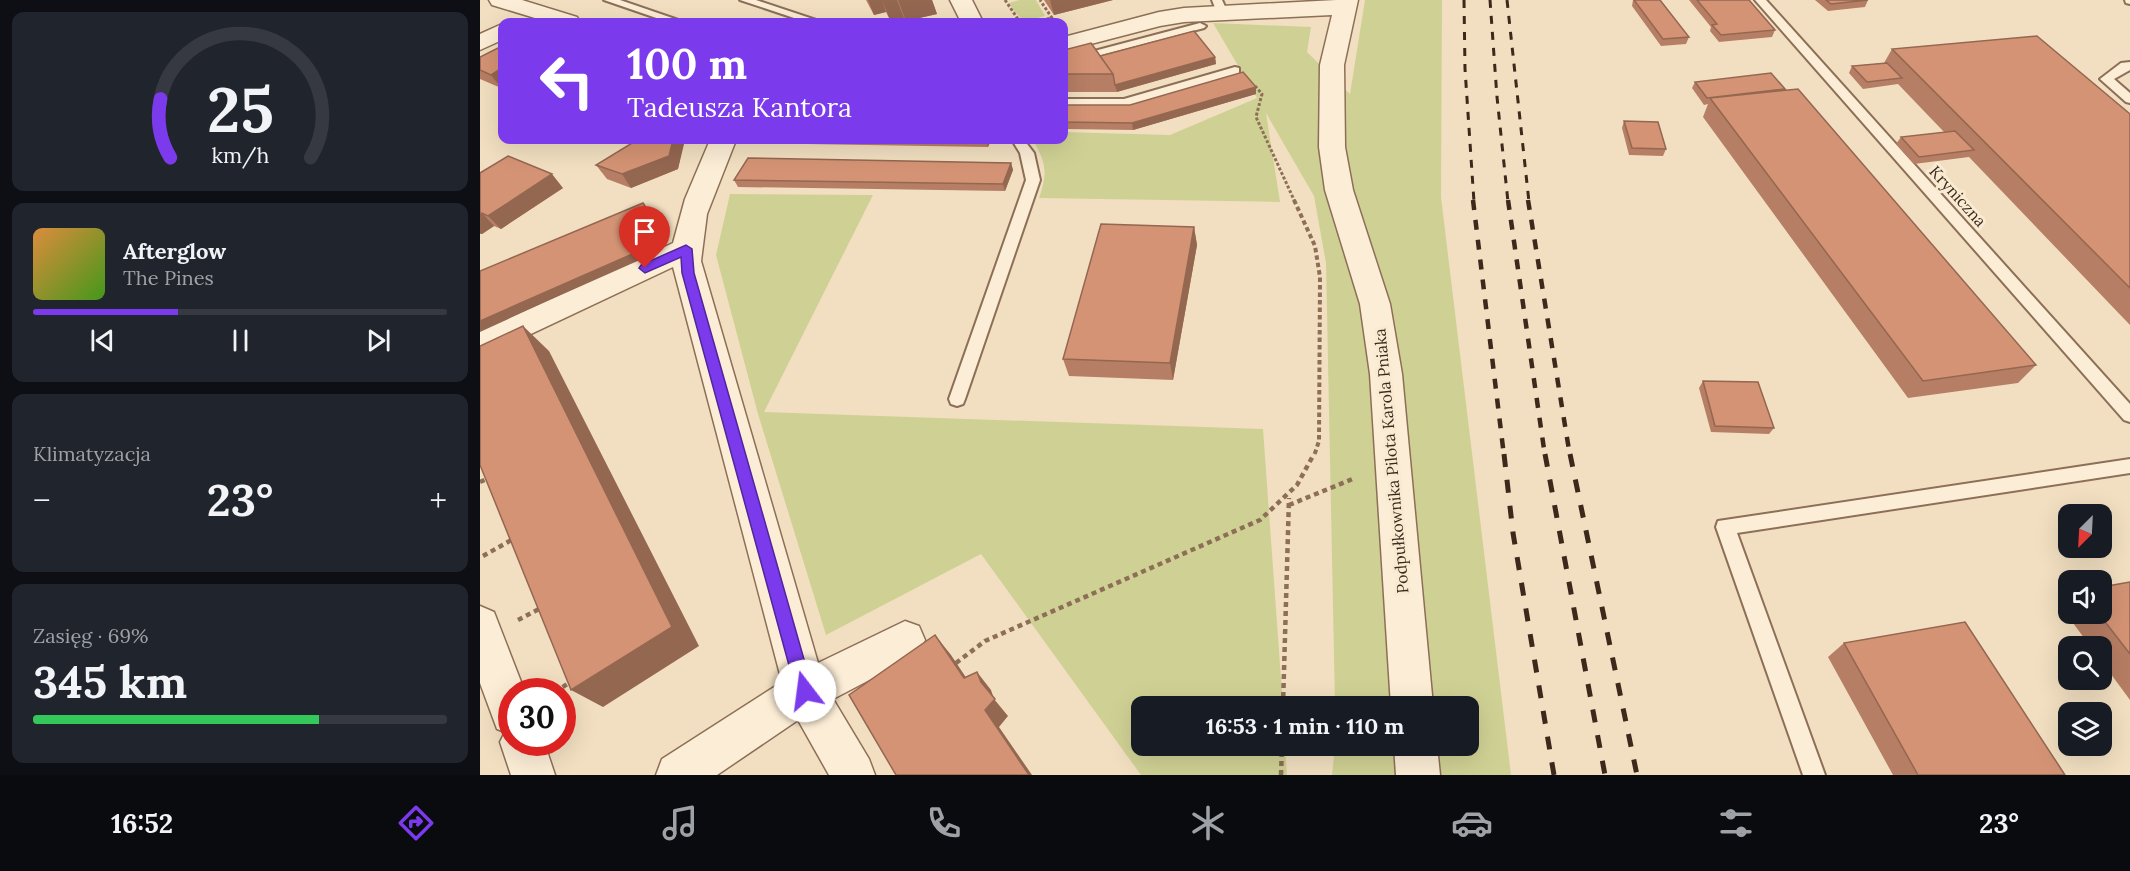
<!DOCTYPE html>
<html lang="pl">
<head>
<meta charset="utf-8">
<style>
	:root { --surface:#171b24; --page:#20242c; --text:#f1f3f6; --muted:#9ea1a6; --line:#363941; --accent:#7c3aed }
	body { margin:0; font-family:Lora,serif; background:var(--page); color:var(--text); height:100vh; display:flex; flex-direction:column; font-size:22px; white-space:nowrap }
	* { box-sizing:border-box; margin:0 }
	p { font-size:20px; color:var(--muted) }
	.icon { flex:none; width:33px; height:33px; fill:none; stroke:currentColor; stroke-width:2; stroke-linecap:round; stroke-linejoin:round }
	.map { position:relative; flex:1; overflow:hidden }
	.sheet { display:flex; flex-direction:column; gap:12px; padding:12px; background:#0d0f14; width:480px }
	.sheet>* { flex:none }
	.hud { position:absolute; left:18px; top:18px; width:570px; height:126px; border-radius:12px; box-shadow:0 6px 24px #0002; background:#7c3aed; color:#fff; overflow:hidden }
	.needle { width:39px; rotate:204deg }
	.fabs { position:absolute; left:1578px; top:504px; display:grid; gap:12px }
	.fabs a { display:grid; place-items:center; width:54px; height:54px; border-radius:12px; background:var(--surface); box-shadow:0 6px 24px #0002; font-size:30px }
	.speed { position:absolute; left:18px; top:678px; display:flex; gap:12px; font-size:30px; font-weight:700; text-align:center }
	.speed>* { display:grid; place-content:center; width:78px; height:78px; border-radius:50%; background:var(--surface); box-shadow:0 6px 24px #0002; line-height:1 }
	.speed .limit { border:9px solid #d22; background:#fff; color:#111 }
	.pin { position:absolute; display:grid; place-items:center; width:51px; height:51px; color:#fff; margin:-62px -26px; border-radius:50% 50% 50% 0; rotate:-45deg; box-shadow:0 0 6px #0007 }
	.pin .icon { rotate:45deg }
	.me { position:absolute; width:66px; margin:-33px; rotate:345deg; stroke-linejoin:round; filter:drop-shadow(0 0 4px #0008) }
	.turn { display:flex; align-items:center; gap:21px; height:126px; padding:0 30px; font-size:27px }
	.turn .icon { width:78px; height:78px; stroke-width:2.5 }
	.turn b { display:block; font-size:42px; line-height:51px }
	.big { font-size:45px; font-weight:700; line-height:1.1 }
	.sheet .card { flex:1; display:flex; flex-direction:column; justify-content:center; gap:9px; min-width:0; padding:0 21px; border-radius:12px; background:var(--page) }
	.sheet .dial { align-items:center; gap:0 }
	.dial svg { height:156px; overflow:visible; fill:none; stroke:var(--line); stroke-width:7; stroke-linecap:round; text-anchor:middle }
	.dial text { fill:var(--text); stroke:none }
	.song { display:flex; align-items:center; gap:18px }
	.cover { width:72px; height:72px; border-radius:9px; background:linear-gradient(135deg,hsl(30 70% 55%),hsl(100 70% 35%)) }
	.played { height:6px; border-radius:3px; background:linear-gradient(90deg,var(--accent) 35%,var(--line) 35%) }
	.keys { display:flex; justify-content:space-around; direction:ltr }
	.heat { display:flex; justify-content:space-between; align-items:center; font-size:33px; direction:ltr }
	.charge { height:9px; border-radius:4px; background:linear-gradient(90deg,#34c759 69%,var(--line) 0) }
	.trip { position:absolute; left:651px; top:696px; width:348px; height:60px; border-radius:12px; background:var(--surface); box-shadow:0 6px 24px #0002; font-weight:700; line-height:60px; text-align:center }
	.menu { display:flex; height:96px; justify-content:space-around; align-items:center; background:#090b0e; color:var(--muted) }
	.menu .icon { width:42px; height:42px }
	.menu .on { color:var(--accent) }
	.menu b { font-size:27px; color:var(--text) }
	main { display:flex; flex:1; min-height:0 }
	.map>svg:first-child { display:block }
</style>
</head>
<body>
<main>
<section class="sheet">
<div class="card dial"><svg viewBox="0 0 100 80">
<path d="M14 69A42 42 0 1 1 86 69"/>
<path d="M14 69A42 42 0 0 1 9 39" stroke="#7c3aed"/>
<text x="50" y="56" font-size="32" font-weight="700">25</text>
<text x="50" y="72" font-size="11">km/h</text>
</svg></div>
<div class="card">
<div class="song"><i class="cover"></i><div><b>Afterglow</b><p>The Pines</p></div></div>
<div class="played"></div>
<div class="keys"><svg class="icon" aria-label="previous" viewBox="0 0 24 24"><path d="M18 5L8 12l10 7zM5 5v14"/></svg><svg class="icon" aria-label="pause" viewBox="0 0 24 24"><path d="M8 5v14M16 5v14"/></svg><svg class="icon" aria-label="next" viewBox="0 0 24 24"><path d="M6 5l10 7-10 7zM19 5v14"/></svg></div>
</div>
<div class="card"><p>Klimatyzacja</p>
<div class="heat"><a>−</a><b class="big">23°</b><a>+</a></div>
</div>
<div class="card"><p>Zasięg · 69%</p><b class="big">345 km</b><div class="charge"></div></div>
</section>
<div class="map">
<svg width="1650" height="775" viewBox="0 0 1650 775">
	<rect width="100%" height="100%" fill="#f2dfc1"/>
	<path fill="#cfd194" d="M539 0H556L565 16C542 22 543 23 529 3Z
		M885 0H962L961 197 1031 775H852L855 746H988V706H855L846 263 834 196 786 113 800 202 559 198C568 172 566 163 553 140H584V132L690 135 777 98 733 23 831 27 827 52 870 94Z
		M250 194 393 195 284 412 783 429 803 706H662V746H805L807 775H661L501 554 346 635 278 414 236 255Z"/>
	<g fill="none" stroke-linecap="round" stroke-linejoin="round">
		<defs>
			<path id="service" d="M124 0H140L204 22H188Z
				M260 0H276L342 22H326Z
				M732 0H742L748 13 746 15H738Z
				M1275 0H1286L1650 404V422L1644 420Z
				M1645 0H1650V4L1646 3Z
				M720 23 726 26 724 28 584 65V59Z
				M1650 62V70L1634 79 1650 93V103L1646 102 1620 79 1641 63Z
				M755 67 759 68V74L645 107H584V99H644Z
				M532 140H544L554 153 560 180 485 399 483 404 477 406 471 404 469 399 546 180 540 153Z
				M1650 459V473L1257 533 1345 775H1323L1236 527 1238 521Z"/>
			<path id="minor" d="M9 0H42L97 17 100 22H68L12 5Z
				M470 0H492L503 22H481Z
				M856 0H878L864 65 865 147 873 190 910 304 922 374 953 706H911L890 374 880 304 845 190 839 147 840 65 852 15 704 22 680 26 584 51V37L679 12 704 8Z
				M22 24V40L0 50V34Z
				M230 140H256L227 214 221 261 338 663 425 621 439 626 445 640 439 654 353 699 389 759 395 775H349L318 720 237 775H176L182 759 302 682 193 267 0 358V332L193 243 205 199Z
				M0 606 14 612 45 692H32V742H64L75 775H31L20 742 25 732 17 729 0 683Z
				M914 746H957L960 775H916Z"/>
		</defs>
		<use href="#service" stroke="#8d6f57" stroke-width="4"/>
		<use href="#minor" stroke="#8d6f57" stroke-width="3"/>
		<path stroke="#8d6f57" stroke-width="3" stroke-dasharray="3 2" stroke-linecap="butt" d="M525 0 540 22
			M552 22 572 18 560 0
			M775 86 782 94 776 117 815 202"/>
		<path stroke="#8d6f57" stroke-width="4" stroke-dasharray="4.5 3" stroke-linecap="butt" d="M814 200 835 246 840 277 839 441 834 456"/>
		<path stroke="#8d6f57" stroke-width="4.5" stroke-dasharray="5 4" stroke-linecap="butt" d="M0 482 9 478
			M809 505 875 478
			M3 556 35 538
			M38 620 61 608
			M476 663 505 641 780 520 817 485 834 454
			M75 692 92 681
			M803 706 809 498
			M801 775 802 746"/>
		<use href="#service" fill="#fcedd6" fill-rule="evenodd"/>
		<use href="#minor" fill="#fcedd6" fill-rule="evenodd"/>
		<path stroke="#3c291c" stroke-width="3" stroke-dasharray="8 8" stroke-linecap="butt" d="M984 0 985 69 994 202
			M1010 0 1017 97 1028 202
			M1027 0 1049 202"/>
		<path stroke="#3c291c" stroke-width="4.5" stroke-dasharray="10 10" stroke-linecap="butt" d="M993 200 1024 456
			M1028 200 1065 456
			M1048 200 1090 456"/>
		<path stroke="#3c291c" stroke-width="5" stroke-dasharray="13 13" stroke-linecap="butt" d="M1024 454 1033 533 1074 775
			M1065 454 1125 775
			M1090 454 1157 775"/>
	</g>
	<path fill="#b67e64" d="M386 0H388L389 2 388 0H452L457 14 426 21 424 18 411 22 406 12 394 15Z
		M564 0H633L574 15Z
		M1153 0H1180L1209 37 1206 44 1181 46 1152 6Z
		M1209 0H1269L1295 30 1292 37 1239 42 1230 31 1231 27Z
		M1335 0H1388L1385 7 1348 11Z
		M1412 49 1650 114V325L1489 157 1434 164 1416 144 1421 137 1465 133 1418 84 1383 89 1369 73 1372 66 1404 63Z
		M584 50 620 56 735 57 736 64 636 92H584Z
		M0 57 21 88 0 79Z
		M1215 82 1305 89 1304 91 1556 365 1538 383 1428 398 1223 117 1228 104 1224 105 1212 88Z
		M776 87V94L653 130 584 129V105H650Z
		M1144 121 1186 149 1183 156 1149 155 1142 128Z
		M157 140H204L198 169 151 188 127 179 116 165Z
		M267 140H511L508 147 269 143Z
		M531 163 533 170 525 191 258 187 254 180Z
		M0 173 83 188 21 229 14 226 2 234H0Z
		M714 227 717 245 693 380 589 376 583 359Z
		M1223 381 1294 428 1289 434 1231 432 1219 388Z
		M1650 582V700L1622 662V646H1610L1579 604 1588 598V614H1622Z
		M1364 643 1585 775H1413L1348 657Z"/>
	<path fill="#946751" d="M388 0H402L406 12 394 15Z
		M402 0H417L424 18 411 22Z
		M418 0H452L457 14 426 21Z
		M570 0H633L574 15Z
		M735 57 736 64 637 92 635 85Z
		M22 68V87L21 88 11 75Z
		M776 87V94L653 130 652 123Z
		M193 140H205L198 169 151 188 142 174Z
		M506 140H511L508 147Z
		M531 163 533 170 525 191 523 184Z
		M72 174 83 188 21 229 8 216Z
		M163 203 180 227 169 232 180 251 0 331V321L163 225Z
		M2 213 14 226 2 234 0 233V214Z
		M714 227 717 245 693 380 690 363Z
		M43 326 69 351 219 646 123 707 91 690Z
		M455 635 471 655 499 697 484 678Z
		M497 672 511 690 514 699 528 716 519 727 552 775H549L505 710Z"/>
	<path fill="#d49374" stroke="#946751" stroke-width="1.5" d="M1154 0H1180L1209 37 1183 39Z
		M1217 0H1269L1295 30 1241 35 1232 25 1237 24Z
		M1346 0H1388L1351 4Z
		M714 31 735 57 635 85 633 74 620 56Z
		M1557 36 1650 114V288L1412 49Z
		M611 43 633 74H584V50Z
		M22 46V68L11 75 0 70V57Z
		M1407 63 1422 78 1387 82 1372 66Z
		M763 72 776 87 652 123 584 122V105H650Z
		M1291 73 1305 89 1227 98 1215 82Z
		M1318 89 1556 365 1443 381 1230 98Z
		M1144 121 1178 122 1186 149 1152 148Z
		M1475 131 1494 150 1439 157 1421 137Z
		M157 140H193L189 156 142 174 116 165Z
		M28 156 72 174 8 216 2 213 0 214V173Z
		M268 158 531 163 523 184 254 180Z
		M163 203 174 220 163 225 175 244 0 321V271Z
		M621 224 714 227 690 363 583 359Z
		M43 326 192 627 91 690 0 465V346Z
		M1223 381 1278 382 1294 428 1235 426Z
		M1650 582V654L1619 614H1622V587Z
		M1485 622 1585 775H1438L1364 643Z
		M455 635 484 678 497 672 501 682 515 699 505 710 549 775H416L369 695Z"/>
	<path fill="#7c3aed" stroke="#51269a" stroke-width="1.5" d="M206 245 212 249 214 273 333 691 331 697 325 700 319 697 316 691 202 273 201 257 165 273 159 268 161 265Z"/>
	<g text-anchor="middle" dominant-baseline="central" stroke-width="6" stroke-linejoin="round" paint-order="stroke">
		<g font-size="16" fill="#3c291c" stroke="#f9ead2">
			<text transform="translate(1478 196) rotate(48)">Kryniczna</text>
			<text transform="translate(911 461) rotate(-95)">Podpułkownika Pilota Karola Pniaka</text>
		</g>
	</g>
</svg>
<div class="fabs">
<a><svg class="needle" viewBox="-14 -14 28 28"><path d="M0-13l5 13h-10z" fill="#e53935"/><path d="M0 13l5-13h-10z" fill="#9ea1a6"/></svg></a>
<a><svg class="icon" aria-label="sound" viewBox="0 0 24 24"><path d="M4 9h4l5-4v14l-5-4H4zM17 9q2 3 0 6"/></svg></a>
<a><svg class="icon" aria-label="search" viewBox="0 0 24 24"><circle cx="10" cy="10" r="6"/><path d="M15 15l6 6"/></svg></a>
<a><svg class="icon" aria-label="layers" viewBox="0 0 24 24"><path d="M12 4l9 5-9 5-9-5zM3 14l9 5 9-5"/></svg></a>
</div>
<div class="speed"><div class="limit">30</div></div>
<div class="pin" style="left:165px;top:268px;background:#d93025"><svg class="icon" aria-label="arrive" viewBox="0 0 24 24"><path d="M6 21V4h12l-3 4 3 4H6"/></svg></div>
<svg class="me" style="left:325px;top:691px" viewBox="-20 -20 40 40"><circle r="19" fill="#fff"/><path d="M0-13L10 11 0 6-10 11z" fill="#7c3aed"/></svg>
<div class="trip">16:53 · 1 min · 110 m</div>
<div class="hud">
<div class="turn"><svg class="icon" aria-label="left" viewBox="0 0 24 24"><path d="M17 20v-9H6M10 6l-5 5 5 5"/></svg><div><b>100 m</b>Tadeusza Kantora</div></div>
</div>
</div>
</main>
<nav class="menu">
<b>16:52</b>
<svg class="icon on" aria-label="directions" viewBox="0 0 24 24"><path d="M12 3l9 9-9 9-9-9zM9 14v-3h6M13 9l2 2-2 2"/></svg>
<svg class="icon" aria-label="music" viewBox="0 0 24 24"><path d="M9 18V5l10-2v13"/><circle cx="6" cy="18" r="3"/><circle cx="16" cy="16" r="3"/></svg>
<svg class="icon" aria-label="phone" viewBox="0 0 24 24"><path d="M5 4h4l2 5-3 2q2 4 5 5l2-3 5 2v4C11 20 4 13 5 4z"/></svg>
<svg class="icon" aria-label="climate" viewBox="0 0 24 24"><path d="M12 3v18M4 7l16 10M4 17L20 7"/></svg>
<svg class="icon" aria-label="car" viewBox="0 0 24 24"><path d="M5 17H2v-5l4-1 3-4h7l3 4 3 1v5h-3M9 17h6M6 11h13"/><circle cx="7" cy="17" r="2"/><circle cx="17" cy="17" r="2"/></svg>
<svg class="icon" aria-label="filters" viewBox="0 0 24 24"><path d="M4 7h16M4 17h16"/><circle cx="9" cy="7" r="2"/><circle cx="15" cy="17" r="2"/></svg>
<b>23°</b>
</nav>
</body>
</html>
